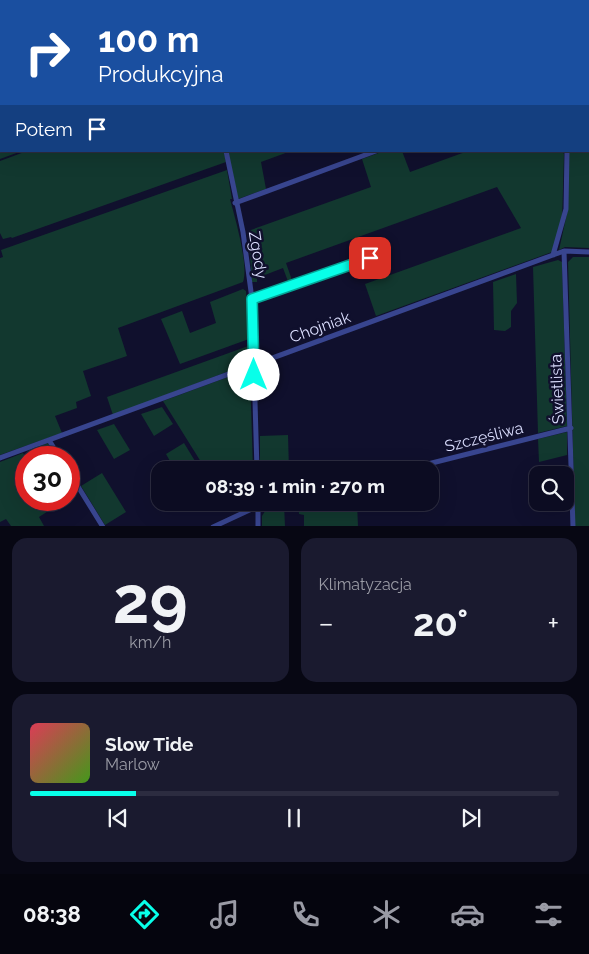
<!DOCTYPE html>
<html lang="pl">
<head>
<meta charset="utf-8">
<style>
	:root { --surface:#0c0c22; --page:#1a1a2f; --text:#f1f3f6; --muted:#9a9ba5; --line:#2c2c40; --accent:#08ffe9 }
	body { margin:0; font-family:Raleway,sans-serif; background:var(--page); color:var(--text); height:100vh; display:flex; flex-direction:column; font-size:19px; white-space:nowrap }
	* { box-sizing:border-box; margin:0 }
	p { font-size:16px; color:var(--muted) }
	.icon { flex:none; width:28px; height:28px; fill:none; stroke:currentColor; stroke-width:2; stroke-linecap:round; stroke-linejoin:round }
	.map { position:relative; height:526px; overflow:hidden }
	.side { display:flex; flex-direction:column; gap:12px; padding:12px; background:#070713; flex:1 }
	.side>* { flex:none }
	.guide { position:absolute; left:0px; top:0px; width:590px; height:152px; box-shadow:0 5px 20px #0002,0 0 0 1px var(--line); background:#1a4fa0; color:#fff; overflow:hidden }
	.buttons { position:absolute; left:529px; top:466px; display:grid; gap:10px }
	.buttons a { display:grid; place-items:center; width:45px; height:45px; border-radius:10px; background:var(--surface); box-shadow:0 5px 20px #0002,0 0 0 1px var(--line); font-size:25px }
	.speed { position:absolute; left:15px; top:446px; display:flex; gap:10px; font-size:25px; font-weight:700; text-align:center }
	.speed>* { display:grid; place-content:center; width:65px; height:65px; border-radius:50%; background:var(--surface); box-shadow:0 5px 20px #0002,0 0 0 1px var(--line); line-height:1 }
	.speed .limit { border:8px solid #d22; background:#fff; color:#111 }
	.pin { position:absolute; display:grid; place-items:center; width:42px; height:42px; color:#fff; margin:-21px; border-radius:10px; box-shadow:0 2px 8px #0006 }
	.me { position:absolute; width:55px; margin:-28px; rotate:0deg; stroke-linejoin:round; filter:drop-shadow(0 0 4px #0008) }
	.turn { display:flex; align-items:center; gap:18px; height:105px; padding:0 15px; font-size:22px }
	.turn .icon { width:65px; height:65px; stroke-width:2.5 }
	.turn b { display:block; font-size:35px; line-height:42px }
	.then { display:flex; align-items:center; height:48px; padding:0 15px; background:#0003; gap:10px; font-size:19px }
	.big { font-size:38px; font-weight:700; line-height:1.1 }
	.side .tile { flex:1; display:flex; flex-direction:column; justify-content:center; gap:8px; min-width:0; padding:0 18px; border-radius:15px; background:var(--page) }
	.side .dial { align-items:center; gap:0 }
	.dial b { font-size:65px; line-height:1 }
	.song { display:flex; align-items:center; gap:15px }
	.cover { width:60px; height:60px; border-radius:8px; background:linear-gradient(135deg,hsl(350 70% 55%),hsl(100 70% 35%)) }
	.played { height:5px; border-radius:2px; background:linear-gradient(90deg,var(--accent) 20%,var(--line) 20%) }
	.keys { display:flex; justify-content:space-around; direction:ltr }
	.heat { display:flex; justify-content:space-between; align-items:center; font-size:28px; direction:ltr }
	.side .tiles { flex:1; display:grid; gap:12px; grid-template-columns:1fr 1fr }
	.tile:last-child { grid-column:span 2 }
	.trip { position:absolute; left:151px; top:461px; width:288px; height:50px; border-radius:15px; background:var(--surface); box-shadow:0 5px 20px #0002,0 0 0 1px var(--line); font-weight:700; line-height:50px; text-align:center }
	.tabs { display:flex; height:80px; justify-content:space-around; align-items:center; background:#05050e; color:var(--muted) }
	.tabs .icon { width:35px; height:35px }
	.tabs .on { color:var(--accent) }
	.tabs b { font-size:22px; color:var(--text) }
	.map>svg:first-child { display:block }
</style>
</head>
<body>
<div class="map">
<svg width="589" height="527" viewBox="0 0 589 527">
	<rect width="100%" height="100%" fill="#10102d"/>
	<path fill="#12382f" d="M60 0H196V1H56Z
		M202 0H571V1H203Z
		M577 0H589V248L565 247 559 250 568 209 569 151H589V1Z
		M0 21 1 151H22L0 159Z
		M27 151H224L226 162 12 238 11 237 3 239 0 233V161Z
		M228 151H291L261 162 266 189 238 199Z
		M384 151H402L410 172 468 151H562L564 154 562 223 552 252 376 316 365 284 521 228 497 187 286 263 293 283 289 284 283 268 257 278V282H252L248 231 371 187 362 159Z
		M227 170 232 199H230C235 218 249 265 243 282L118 328 127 356 83 371 91 396 76 402 77 408 55 416 62 433 0 455V258L3 257 1 250Z
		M573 257H589V526H575L568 262Z
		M558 260 562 262 567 426 538 433 533 267Z
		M516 274 517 303 511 311V327L505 331 494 330 493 282Z
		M243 289 246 291 249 339 180 364 161 319 182 311 190 333 216 323 210 302Z
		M251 345 249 361 245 365 113 415 107 397Z
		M247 370 250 373 253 470H206L163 401Z
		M162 407 173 424 154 436 141 414Z
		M114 424 130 450 114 459 97 430Z
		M567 432V455L539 462 538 439Z
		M288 435 289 470H260V436Z
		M48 443 56 457H33L29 450Z
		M184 443 195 461 180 470H175L166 454Z
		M23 453 26 458V500H52L56 506 39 517 44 526H11L6 519 0 522V462Z
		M102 473 126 512 105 525 81 486Z
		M298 503H357L358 526H304V515L299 514Z
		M284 504 285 526H262V516L267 508Z"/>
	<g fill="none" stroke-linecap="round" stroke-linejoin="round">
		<path stroke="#38458f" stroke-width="5" d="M200 0V1
			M574 0V1
			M226 151 243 232 252 299 257 470
			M235 203 376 151
			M564 251 573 527
			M553 255 566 209 567 151
			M252 299 370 258
			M49 440 60 458
			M0 458 553 255 564 251 589 252
			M404 470 571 428
			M69 472 103 527
			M258 505V527
			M213 527 258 506 272 502"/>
	</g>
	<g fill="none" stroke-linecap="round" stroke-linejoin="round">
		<defs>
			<path id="route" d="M254 375 252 299 370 258"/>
		</defs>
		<use href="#route" stroke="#05a697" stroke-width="12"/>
		<use href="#route" stroke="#08ffe9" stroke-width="9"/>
	</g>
	<g text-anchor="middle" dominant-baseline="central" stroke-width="5" stroke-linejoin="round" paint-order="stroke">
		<g font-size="16" fill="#dcdfff" stroke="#10102d">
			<text transform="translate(258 255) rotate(81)">Zgody</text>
			<text transform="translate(320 327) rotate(-20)">Chojniak</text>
			<text transform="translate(557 389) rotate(-92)">Świetlista</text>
			<text transform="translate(484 437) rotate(-14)">Szczęśliwa</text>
		</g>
	</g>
</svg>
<div class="buttons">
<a><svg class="icon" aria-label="search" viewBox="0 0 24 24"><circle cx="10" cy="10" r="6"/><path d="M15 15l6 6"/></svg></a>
</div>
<div class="speed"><div class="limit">30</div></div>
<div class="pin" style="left:370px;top:258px;background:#d93025"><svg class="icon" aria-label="arrive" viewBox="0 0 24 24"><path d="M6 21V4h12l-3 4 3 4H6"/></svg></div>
<svg class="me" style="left:254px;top:375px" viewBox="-20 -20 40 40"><circle r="19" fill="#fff"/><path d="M0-13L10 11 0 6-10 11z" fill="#08ffe9"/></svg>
<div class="trip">08:39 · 1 min · 270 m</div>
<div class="guide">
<div class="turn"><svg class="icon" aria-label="right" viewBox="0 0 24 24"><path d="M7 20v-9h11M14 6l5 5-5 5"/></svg><div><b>100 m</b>Produkcyjna</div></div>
<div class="then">Potem<svg class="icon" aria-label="arrive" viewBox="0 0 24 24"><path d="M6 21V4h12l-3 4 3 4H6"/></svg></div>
</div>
</div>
<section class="side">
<div class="tiles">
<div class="tile dial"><b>29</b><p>km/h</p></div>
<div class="tile"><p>Klimatyzacja</p>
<div class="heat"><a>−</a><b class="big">20°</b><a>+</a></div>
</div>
<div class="tile">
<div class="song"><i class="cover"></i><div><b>Slow Tide</b><p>Marlow</p></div></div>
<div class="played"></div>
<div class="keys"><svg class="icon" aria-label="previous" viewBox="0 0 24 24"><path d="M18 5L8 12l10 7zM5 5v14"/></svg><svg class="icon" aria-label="pause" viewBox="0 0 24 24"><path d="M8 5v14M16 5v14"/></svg><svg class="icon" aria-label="next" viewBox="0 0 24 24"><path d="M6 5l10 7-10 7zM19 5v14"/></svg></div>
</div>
</div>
</section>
<nav class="tabs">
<b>08:38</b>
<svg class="icon on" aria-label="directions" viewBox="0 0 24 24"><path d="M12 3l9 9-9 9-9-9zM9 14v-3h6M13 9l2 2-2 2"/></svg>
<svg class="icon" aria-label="music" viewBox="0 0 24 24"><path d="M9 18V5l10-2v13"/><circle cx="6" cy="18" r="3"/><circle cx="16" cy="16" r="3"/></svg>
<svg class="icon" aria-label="phone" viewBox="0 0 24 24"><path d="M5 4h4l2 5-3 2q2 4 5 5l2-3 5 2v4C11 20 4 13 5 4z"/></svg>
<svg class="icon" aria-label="climate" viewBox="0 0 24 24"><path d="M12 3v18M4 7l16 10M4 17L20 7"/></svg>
<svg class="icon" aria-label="car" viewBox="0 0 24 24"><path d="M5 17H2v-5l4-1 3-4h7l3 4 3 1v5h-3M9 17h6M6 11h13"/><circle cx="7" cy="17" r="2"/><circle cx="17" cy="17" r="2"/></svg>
<svg class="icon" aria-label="filters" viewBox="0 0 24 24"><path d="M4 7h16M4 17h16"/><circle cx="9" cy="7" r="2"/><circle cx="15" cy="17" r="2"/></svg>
</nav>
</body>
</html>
